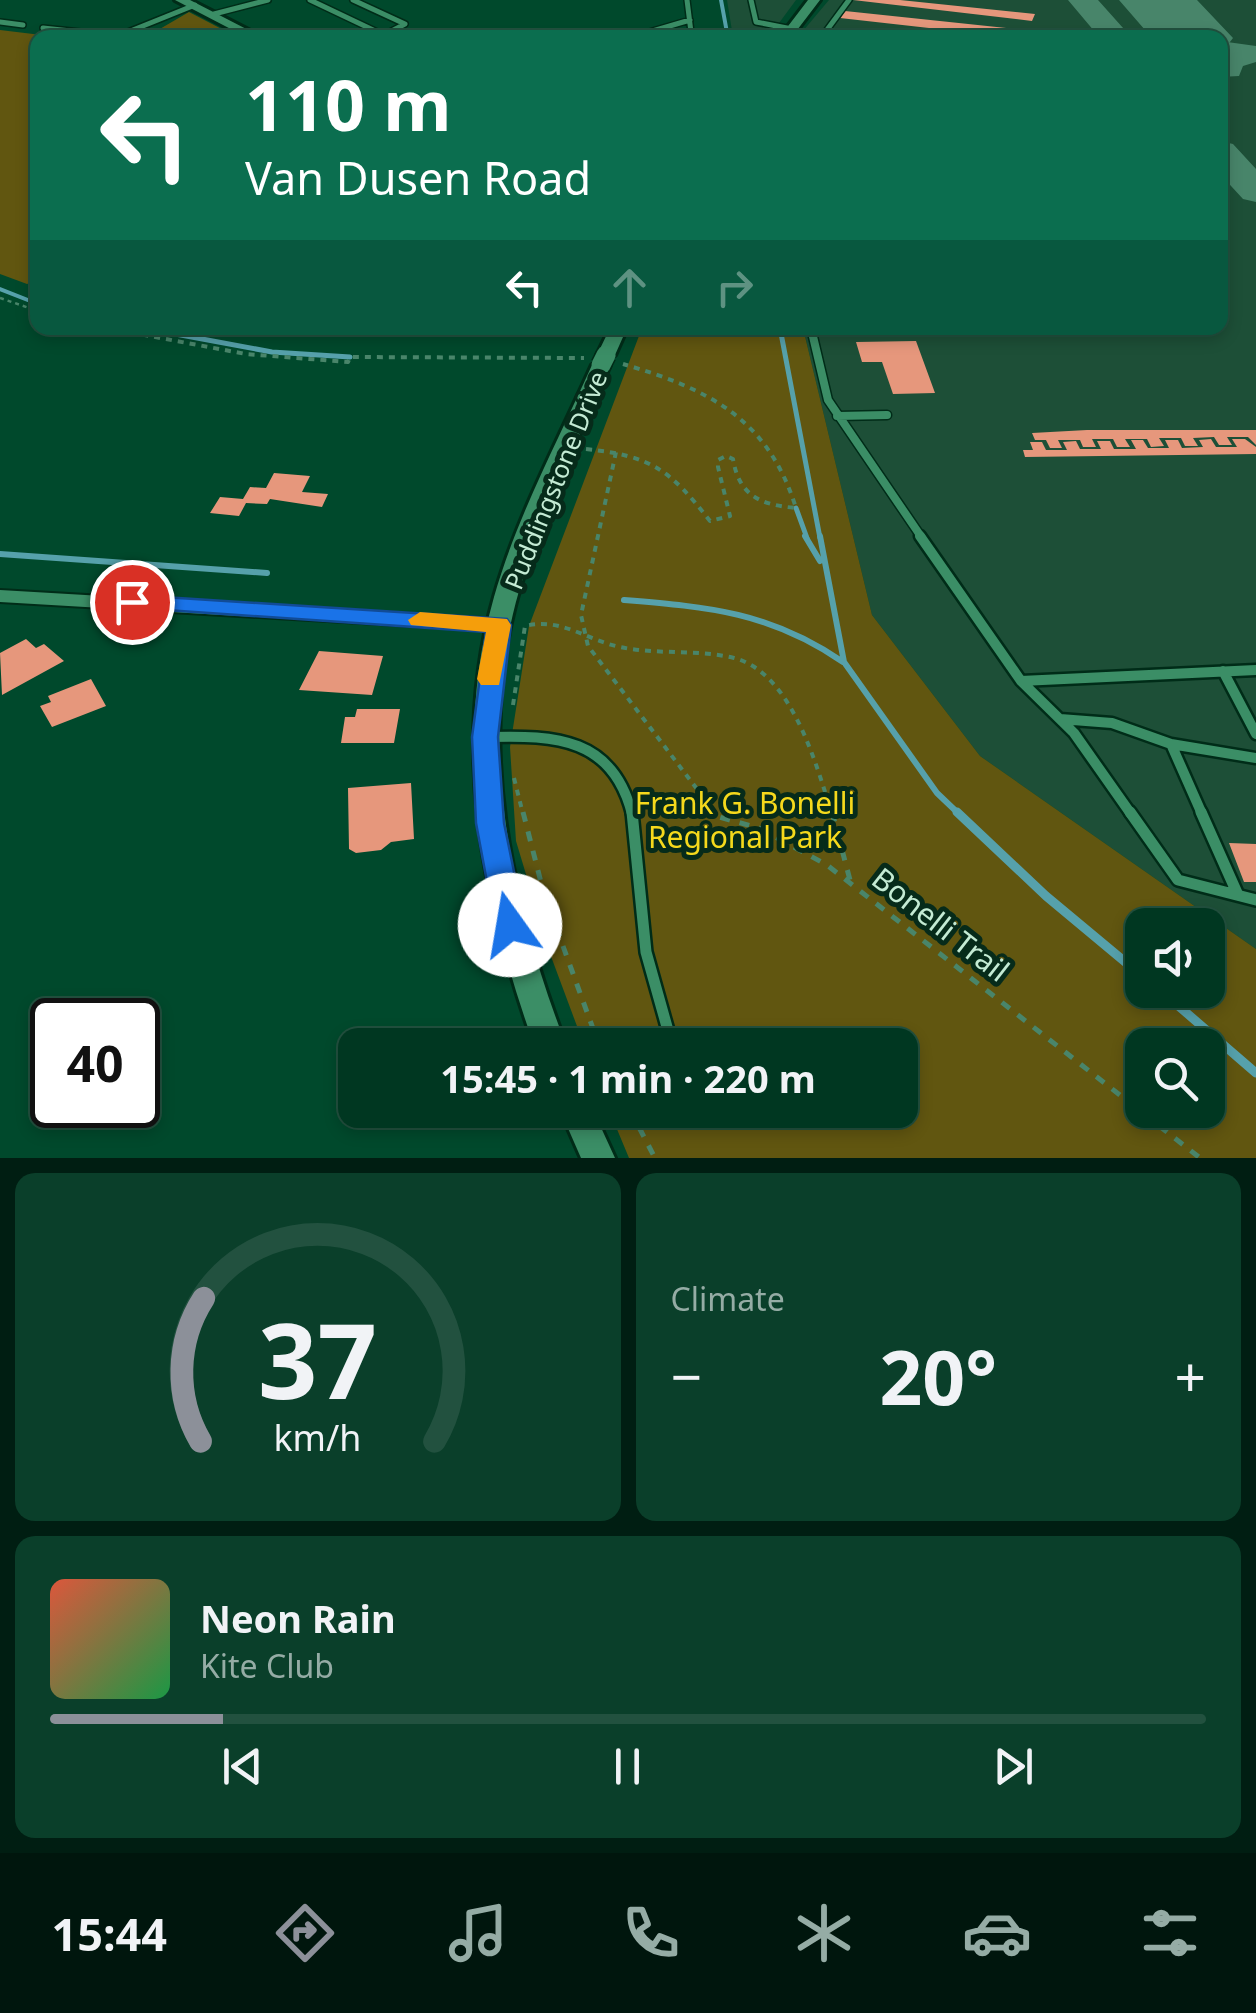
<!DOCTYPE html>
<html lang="en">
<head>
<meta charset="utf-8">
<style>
	:root { --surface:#003721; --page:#0a3f2a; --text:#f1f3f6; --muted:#95aca5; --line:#22513f; --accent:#8c9099 }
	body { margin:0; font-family:"Noto Sans",sans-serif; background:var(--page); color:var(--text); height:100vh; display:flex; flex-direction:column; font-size:38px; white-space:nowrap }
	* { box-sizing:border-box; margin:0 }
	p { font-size:32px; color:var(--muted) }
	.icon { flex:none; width:55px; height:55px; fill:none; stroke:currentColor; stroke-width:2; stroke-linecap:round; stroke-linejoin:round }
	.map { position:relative; height:1158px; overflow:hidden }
	.drawer { display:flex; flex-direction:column; gap:15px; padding:15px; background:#001e12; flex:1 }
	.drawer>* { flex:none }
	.top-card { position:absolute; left:30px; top:30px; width:1198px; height:305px; border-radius:20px; box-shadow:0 5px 15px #0003,0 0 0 2px var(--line); background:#0b6e4f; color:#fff; overflow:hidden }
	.controls { position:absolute; left:1125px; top:908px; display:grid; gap:20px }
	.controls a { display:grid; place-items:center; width:100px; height:100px; border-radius:20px; background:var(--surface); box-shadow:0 5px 15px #0003,0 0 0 2px var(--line); font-size:50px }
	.speed { position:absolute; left:30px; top:998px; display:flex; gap:20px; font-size:50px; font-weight:700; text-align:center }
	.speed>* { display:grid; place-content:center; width:130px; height:130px; border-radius:50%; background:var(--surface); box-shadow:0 5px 15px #0003,0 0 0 2px var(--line); line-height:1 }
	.speed .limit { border:5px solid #111; border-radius:15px; background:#fff; color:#111 }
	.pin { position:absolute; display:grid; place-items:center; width:85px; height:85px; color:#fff; margin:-42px; border:5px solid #fff; border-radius:50%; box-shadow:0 2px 10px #0007 }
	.me { position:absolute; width:110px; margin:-55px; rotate:347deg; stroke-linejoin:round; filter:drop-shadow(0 0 8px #0008) }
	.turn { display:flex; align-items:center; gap:35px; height:210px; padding:0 50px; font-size:45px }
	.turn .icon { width:130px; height:130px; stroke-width:2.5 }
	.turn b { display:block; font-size:70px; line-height:85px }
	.lanes { display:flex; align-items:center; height:95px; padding:0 50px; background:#0003; justify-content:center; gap:50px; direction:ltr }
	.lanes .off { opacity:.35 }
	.big { font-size:75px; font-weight:700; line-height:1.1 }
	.drawer .tile { flex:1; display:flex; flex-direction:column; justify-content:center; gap:15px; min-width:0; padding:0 35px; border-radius:20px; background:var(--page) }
	.drawer .dial { align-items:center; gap:0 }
	.dial svg { height:260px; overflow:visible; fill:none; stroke:var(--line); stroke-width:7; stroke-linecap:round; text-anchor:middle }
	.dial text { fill:var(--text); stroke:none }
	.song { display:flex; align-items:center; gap:30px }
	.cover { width:120px; height:120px; border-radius:15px; background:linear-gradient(135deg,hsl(10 70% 55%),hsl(140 70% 35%)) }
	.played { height:10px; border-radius:5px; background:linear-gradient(90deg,var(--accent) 15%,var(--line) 15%) }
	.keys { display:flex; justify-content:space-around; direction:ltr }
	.heat { display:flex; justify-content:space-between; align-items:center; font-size:55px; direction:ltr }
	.drawer .tiles { flex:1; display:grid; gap:15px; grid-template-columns:1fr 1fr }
	.tile:last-child { grid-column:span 2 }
	.trip { position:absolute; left:338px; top:1028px; width:580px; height:100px; border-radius:20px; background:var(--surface); box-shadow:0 5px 15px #0003,0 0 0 2px var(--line); font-weight:700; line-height:100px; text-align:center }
	.tab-bar { display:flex; height:160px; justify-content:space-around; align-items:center; background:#00160d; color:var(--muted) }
	.tab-bar .icon { width:70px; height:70px }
	.tab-bar .on { color:var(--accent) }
	.tab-bar b { font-size:45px; color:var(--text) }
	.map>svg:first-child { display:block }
</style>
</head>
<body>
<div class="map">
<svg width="1256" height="1158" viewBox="0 0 1256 1158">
	<rect width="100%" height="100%" fill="#00492c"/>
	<path fill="#1d4f37" d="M727 0H796L768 38 733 37Z
		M829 0H1256V949L980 756 872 615 803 328H1220V38H797Z"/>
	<path fill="#615610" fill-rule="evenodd" d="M189 12 237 37H146Z
		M0 30 58 37 38 38V280L27 284 0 274Z
		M642 328H803L872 615 980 756 1256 949V1158H629L609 1110H900V1045H584L549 951 516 841 510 747 529 626ZM1142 925H1208V990H1142ZM1142 1045H1208V1110H1142Z"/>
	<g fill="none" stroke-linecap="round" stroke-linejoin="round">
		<path stroke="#56a1ab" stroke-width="4" d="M721 0 728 38
			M0 289 38 304"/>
		<path stroke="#56a1ab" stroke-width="5" d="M143 328 272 352 350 357
			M780 328 820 538
			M796 508 807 538"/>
		<path stroke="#56a1ab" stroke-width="6" d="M805 536 820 561
			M820 536 844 662 937 793 959 814
			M0 554 267 573
			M624 600C709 607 770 612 843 662"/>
		<path stroke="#56a1ab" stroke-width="9" d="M957 812 1046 896 1142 976
			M1160 990 1256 1073"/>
		<path fill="#48856a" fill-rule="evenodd" d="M1068 0H1098L1132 38H1100Z
			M1220 41 1256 46V62L1243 66 1239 76 1220 77Z
			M1220 141 1233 144 1256 169V202L1243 199 1220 174Z"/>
		<path fill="#48856a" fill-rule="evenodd" d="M1119 0H1197L1233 38 1220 55V38H1152Z"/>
	</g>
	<path fill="#e6977c" d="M853 0H900L1035 14 1032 21Z
		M845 11 1064 34 1019 38 840 18Z
		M832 30 879 35V38H827Z
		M916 341 935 393 893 394 882 362H862L856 342Z
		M1087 430H1256V445L1248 437H1227L1232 445H1219L1214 437 1193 438 1198 446H1185L1181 438H1159L1164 446 1151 447 1147 439H1125L1130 447H1117L1113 439H1092L1096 447H1083L1080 440H1058L1062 448H1050L1046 440H1035L1032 433Z
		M1211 439 1216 447H1237L1232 439H1245L1256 447V454L1025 457 1023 450H1033L1030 442H1042L1046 450H1067L1063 442 1076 441 1080 449H1101L1097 441H1110L1114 449H1136L1131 440H1143L1148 448H1169L1165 440H1178L1182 448 1203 447 1199 440Z
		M274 473 310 476 302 492 328 494 322 507 270 499 267 504 246 503 239 516 210 513 220 497 243 499 250 487 266 488Z
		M26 639 36 648 44 644 64 661 2 695 0 653Z
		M319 651 383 656 372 695 299 690Z
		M91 679 106 706 52 727 40 706 51 702 48 696Z
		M357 709H400L394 743H341L345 717H355Z
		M411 783 414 839 391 842 381 850 356 853 349 849 348 788Z
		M1229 843 1256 844V882H1244Z
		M815 1036 823 1045H790L793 1038Z"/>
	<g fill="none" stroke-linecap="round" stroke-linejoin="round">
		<defs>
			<path id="service-far3" d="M310 0 390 38
				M353 0 405 24 384 35
				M687 0 691 32 687 38
				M751 0 756 22 792 29
				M214 14 268 0
				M0 22 23 25
				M43 28 118 36 195 5
				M646 38 639 35 690 20
				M821 38 849 0"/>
			<path id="service-far2" d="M811 328 828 400 922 538
				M837 416 887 415"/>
			<path id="service-far1" d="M920 536 1021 681 1074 733 1131 814
				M1223 671 1256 734
				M1021 681 1256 670
				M1060 719 1112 723 1171 744 1202 814
				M488 737C556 735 613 738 632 814
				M1171 744 1256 758"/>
			<path id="service" d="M632 812 646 952 669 1034
				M1130 812 1178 880 1256 900
				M1201 812 1238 895"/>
			<path id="minor" d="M0 590 499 619 508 625 499 631 0 602Z"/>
			<path id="tertiary" d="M175 0H190L264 38H248Z
				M808 0H820L791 38H779Z
				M610 328H627L615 355 606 360 597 355Z
				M601 360 610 365C578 440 542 513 519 591 475 743 511 901 566 1045H534C483 901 451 748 494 597 517 516 558 441 592 365Z
				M560 1110H593L615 1158H581Z"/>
		</defs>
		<use href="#service-far3" stroke="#002c18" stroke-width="8"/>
		<use href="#service-far2" stroke="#002c18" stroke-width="11"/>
		<use href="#service-far1" stroke="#002c18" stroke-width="15"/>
		<use href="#service" stroke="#002c18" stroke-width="16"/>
		<use href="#minor" stroke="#002c18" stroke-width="4"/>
		<use href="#tertiary" stroke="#002c18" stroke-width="6"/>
		<path stroke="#49856a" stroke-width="2.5" stroke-dasharray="4 4" stroke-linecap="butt" d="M0 298 38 311"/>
		<path stroke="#49856a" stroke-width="4" stroke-dasharray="6 6" stroke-linecap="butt" d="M107 328 246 354 348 362 350 357 584 358
			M586 449C652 456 670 470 710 521L730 516 718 467V460L726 456 733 459C739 496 761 505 796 508 768 418 708 389 623 364
			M616 452 581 615 588 646 713 810
			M513 705 525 626C561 617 586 640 620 647 657 655 697 649 734 658 792 673 816 764 832 814
			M514 778 523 814
			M648 810 720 814"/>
		<path stroke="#49856a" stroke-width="5" stroke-dasharray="10 10" stroke-linecap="butt" d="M523 812 544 894 599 1045
			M701 812 759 828 827 865 1200 1158
			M832 812 850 880
			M630 1110 655 1158"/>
		<use href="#service-far3" stroke="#3b8e66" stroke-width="5"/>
		<use href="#service-far2" stroke="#3b8e66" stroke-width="8"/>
		<use href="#service-far1" stroke="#3b8e66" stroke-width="10"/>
		<use href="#service" stroke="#3b8e66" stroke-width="11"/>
		<use href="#minor" fill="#3b8e66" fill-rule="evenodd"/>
		<use href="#tertiary" fill="#3b8e66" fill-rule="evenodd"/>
		<defs>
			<path id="tertiary-bridge" d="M601 365 606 355"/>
		</defs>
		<use href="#tertiary-bridge" stroke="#002c18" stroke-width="22" stroke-linecap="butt"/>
		<use href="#tertiary-bridge" stroke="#3b8e66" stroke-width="19"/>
	</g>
	<path fill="#1a73e8" stroke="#114b97" stroke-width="2.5" d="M132 595 507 619 511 625 498 737 504 823 525 925 521 934 510 937 500 934 495 925 476 823 472 737 486 632 123 607V597Z"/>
	<path fill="#f59e0b" d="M420 612 507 619 511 625 499 685H481L477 679 486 632 411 625 408 620Z"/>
	<g text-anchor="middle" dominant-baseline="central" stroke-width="10" stroke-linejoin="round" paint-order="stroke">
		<g font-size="25" fill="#c4ebd4" stroke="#062b1a">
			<text transform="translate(555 480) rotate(-68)">Puddingstone Drive</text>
		</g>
		<g font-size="30" fill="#f5d91c" stroke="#062b1a">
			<text x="745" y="802">Frank G. Bonelli<tspan x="745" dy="34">Regional Park</tspan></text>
		</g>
		<g font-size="30" fill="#c4ebd4" stroke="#062b1a">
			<text transform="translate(941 924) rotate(38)">Bonelli Trail</text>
		</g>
	</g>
</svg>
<div class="controls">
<a><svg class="icon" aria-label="sound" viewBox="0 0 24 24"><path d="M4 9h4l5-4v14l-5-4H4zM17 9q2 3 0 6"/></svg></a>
<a><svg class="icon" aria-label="search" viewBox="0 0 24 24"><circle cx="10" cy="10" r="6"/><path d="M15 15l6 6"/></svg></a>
</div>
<div class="speed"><div class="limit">40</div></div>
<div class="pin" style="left:132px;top:602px;background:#d93025"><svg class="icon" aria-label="arrive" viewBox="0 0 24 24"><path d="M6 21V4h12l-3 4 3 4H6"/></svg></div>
<svg class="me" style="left:510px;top:925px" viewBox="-20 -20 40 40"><circle r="19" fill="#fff"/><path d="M0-13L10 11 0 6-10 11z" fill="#1a73e8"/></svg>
<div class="trip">15:45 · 1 min · 220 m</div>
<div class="top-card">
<div class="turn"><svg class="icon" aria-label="left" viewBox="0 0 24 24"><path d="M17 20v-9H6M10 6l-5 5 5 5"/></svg><div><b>110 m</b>Van Dusen Road</div></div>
<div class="lanes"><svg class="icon" aria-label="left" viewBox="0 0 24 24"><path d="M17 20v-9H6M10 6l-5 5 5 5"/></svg><svg class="icon off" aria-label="ahead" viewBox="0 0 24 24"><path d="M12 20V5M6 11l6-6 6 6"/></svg><svg class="icon off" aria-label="right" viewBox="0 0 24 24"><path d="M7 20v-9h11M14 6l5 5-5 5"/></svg></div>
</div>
</div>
<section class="drawer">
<div class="tiles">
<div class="tile dial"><svg viewBox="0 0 100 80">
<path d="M14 69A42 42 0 1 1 86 69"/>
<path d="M14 69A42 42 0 0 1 15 25" stroke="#8c9099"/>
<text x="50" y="56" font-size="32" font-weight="700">37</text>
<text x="50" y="72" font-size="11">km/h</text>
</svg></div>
<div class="tile"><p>Climate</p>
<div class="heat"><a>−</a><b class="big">20°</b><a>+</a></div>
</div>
<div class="tile">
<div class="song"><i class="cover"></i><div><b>Neon Rain</b><p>Kite Club</p></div></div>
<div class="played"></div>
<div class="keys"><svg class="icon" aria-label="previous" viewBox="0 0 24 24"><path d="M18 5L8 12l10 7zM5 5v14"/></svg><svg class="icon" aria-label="pause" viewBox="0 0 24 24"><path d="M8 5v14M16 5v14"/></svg><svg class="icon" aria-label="next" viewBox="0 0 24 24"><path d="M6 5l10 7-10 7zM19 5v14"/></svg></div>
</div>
</div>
</section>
<nav class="tab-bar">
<b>15:44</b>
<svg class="icon on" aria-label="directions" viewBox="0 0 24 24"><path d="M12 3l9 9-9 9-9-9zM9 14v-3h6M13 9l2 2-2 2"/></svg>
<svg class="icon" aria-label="music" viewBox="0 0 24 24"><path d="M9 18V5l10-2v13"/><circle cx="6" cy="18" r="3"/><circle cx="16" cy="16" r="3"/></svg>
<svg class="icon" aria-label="phone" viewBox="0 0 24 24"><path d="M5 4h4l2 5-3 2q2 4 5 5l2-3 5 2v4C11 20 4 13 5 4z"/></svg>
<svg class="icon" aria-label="climate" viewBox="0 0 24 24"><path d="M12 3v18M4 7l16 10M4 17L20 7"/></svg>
<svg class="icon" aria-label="car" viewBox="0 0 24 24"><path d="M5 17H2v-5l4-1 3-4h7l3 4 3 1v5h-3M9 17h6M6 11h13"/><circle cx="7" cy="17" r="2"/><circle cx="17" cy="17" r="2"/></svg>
<svg class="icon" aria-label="filters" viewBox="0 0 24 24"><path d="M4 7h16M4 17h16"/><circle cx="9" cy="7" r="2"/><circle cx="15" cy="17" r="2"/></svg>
</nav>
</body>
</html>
